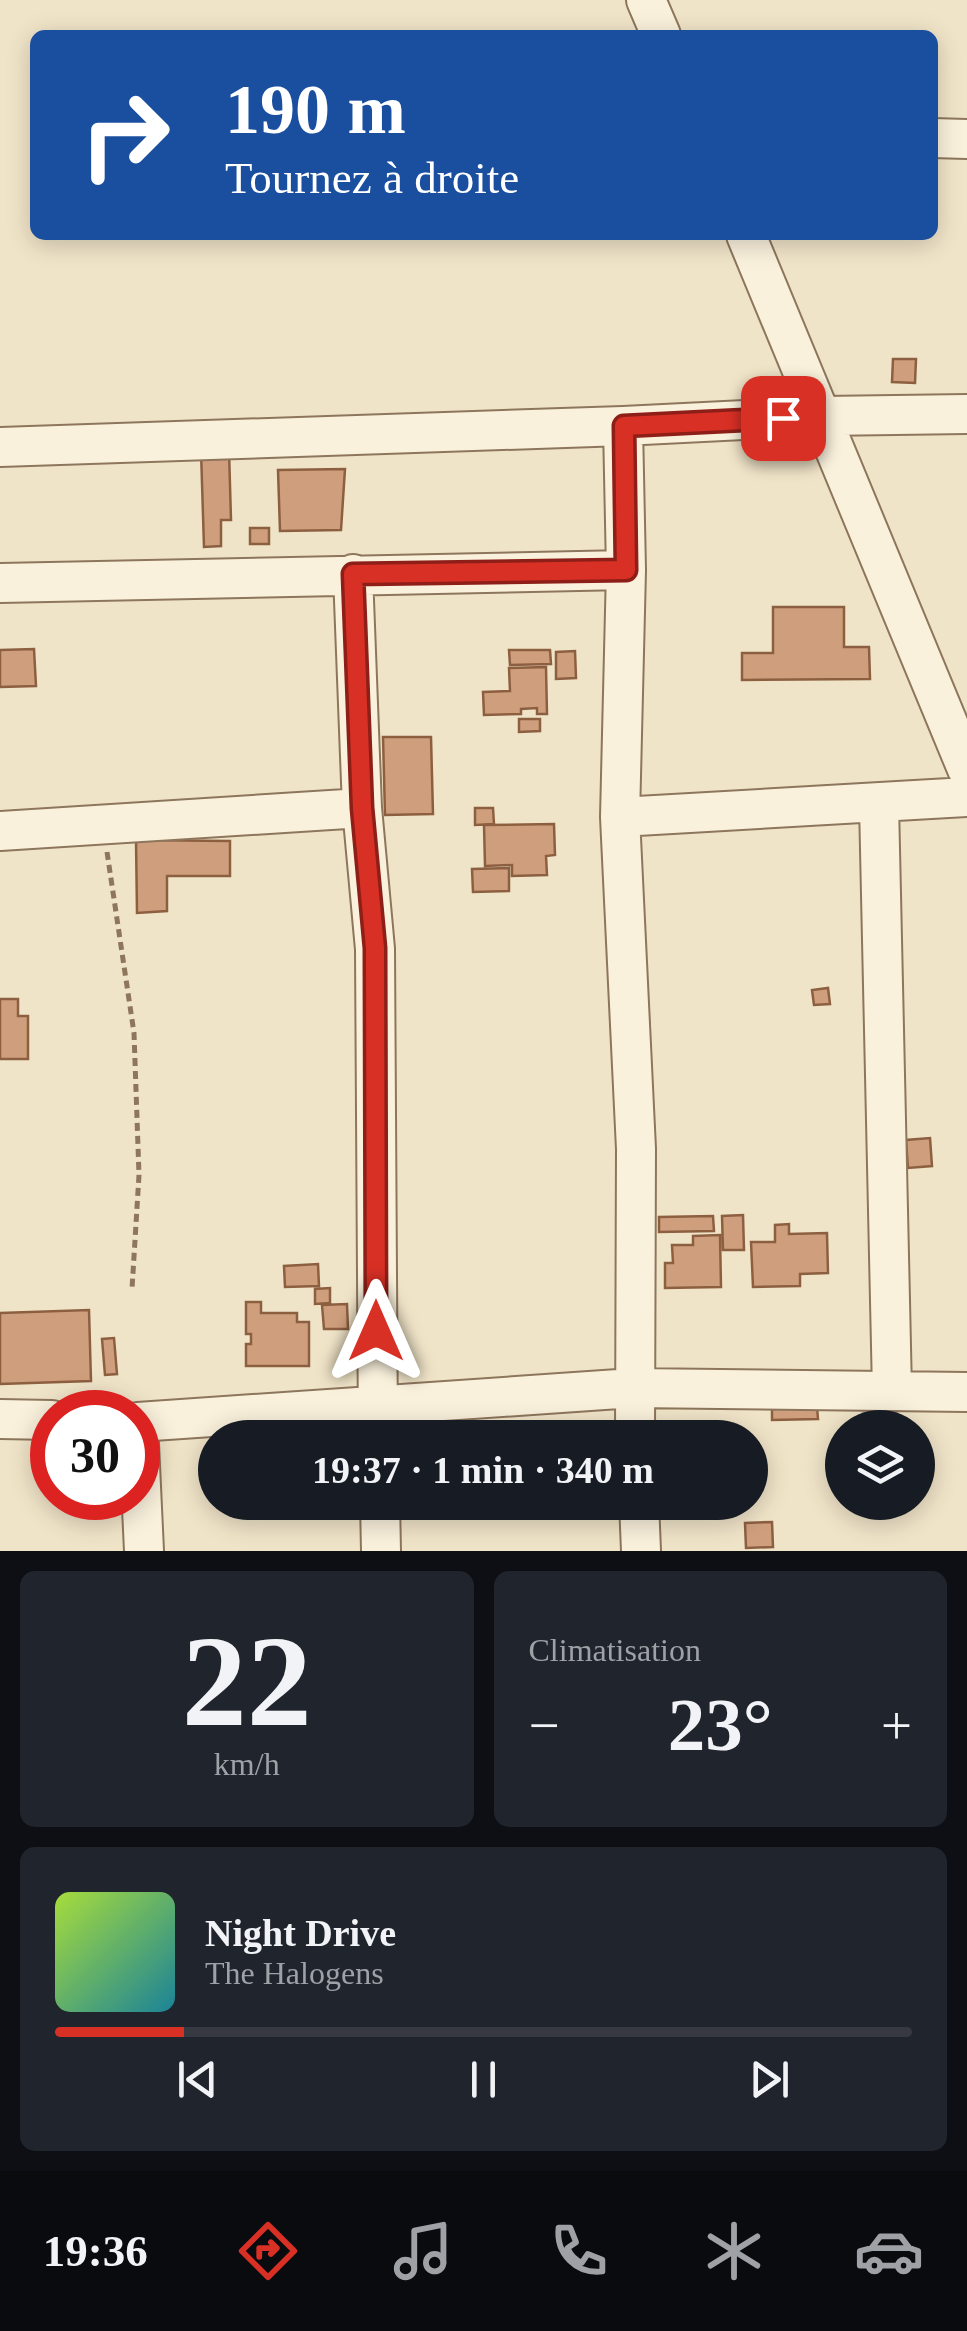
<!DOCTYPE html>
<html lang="fr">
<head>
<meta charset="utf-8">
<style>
	:root { --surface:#171b24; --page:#20242c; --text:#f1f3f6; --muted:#9ea1a6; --line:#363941; --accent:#d93025 }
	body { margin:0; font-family:Georgia,serif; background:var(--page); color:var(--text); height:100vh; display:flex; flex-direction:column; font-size:38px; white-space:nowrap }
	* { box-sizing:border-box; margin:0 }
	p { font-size:32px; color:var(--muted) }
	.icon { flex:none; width:55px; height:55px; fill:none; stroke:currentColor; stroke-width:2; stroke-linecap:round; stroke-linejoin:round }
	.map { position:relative; height:1551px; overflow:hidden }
	.details { display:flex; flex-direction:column; gap:20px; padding:20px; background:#0d0f14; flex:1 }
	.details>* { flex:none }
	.hud { position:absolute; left:30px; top:30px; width:908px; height:210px; border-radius:15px; box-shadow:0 5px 25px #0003; background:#1a4fa0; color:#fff; overflow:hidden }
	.buttons { position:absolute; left:825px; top:1410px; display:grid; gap:20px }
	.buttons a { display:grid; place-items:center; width:110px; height:110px; border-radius:50%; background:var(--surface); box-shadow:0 5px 25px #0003; font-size:50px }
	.speed { position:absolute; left:30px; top:1390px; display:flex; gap:20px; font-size:50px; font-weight:700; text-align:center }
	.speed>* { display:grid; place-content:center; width:130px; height:130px; border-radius:50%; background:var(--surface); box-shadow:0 5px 25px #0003; line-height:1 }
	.speed .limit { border:15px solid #d22; background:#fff; color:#111 }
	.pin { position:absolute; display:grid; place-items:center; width:85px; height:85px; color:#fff; margin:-42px; border-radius:20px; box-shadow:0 5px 15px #0006 }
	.me { position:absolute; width:110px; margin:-55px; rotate:0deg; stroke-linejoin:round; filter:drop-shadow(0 0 8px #0008) }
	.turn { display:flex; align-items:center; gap:35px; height:210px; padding:0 30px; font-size:45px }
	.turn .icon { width:130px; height:130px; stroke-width:2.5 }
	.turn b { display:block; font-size:70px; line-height:85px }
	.big { font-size:75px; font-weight:600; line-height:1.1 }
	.details .widget { flex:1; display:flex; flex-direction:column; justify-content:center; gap:15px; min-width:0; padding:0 35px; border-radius:15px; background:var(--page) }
	.details .dial { align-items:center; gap:0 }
	.dial b { font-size:130px; line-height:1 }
	.song { display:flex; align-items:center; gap:30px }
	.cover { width:120px; height:120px; border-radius:15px; background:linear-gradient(135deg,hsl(80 70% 55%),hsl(190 70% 35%)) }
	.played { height:10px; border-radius:5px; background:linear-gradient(90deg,var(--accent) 15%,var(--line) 15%) }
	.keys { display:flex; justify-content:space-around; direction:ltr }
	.heat { display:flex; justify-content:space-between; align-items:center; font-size:55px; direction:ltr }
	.details .tiles { flex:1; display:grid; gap:20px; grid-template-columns:1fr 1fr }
	.widget:last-child { grid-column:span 2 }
	.trip { position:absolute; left:198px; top:1420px; width:570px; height:100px; border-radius:50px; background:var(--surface); box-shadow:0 5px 25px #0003; font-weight:600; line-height:100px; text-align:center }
	.tabs { display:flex; height:160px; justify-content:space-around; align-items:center; background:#090b0e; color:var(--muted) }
	.tabs .icon { width:70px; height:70px }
	.tabs .on { color:var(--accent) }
	.tabs b { font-size:45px; color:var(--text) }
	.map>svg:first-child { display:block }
</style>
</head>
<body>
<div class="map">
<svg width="967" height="1551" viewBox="0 0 967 1551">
	<rect width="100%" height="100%" fill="#f0e4c8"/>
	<path fill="#cf9f7d" stroke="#8d5f41" stroke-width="2.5" d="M893 359H916L915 383 892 382Z
		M229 450 231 520H221V546L204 547 201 451Z
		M345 469 341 530 280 531 278 470Z
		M250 528H269V544H250Z
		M773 607H844V647H869L870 679 742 680V653H773Z
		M34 649 36 686 0 687V650Z
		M509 650H550L551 664 510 665Z
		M575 651 576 678 556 679V652Z
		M546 667 547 714H537V708L521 709V714L484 715 483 692 510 691 509 668Z
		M519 719H540V731L519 732Z
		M383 737H431L433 814 385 815Z
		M475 808H493L494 824 475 825Z
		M554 824 555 855 546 856 547 875 512 876V865L485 866 484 825Z
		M136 840 230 841V876H167V911L137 913Z
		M509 868V891L473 892 472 869Z
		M828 988 830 1004 814 1005 812 990Z
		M0 999H18V1016H28V1059H0Z
		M930 1138 932 1166 908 1168 906 1140Z
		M743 1215 744 1250H723L722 1216Z
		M713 1216 714 1231 659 1232V1217Z
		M789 1224V1234L827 1233 828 1273 800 1274V1286L753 1287 751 1242H775V1225Z
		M720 1235 721 1287 665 1288V1263H673L672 1245H693V1236Z
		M318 1264 319 1286 285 1287 284 1266Z
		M330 1288V1303L315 1304V1289Z
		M246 1302H261V1313H297V1322H309V1366H246V1344H251V1334H246Z
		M347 1304 348 1329H324L322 1305Z
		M89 1310 91 1381 0 1384V1313Z
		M114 1338 117 1374 105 1375 102 1339Z
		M817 1407 818 1419 772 1420V1409Z
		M504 1502H602V1506L504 1509Z
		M772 1522 773 1547 746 1548 745 1523Z"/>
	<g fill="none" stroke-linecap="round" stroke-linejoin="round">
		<defs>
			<path id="minor" d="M646 0 661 35
				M932 138 967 139
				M746 235 967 769
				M623 426 626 570 620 817 636 1149 635 1438
				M0 447 623 426 823 416 967 414
				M353 574 362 808 375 949 378 1438
				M0 583 626 570
				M879 804 892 1391
				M620 817 967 797
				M0 831 362 808
				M0 1419 52 1420
				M138 1422 633 1388 967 1392
				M138 1422 144 1551
				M380 1502 381 1551
				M639 1502 641 1551"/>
		</defs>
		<use href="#minor" stroke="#8d765c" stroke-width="42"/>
		<path stroke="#8d765c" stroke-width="5" stroke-dasharray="8 5" stroke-linecap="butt" d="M107 852 134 1033 139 1175 132 1289"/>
		<use href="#minor" stroke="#faf1dc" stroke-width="38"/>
	</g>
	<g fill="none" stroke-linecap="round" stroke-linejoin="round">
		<defs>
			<path id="route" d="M376 1331 375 948 362 808 353 574 626 570 624 426 783 418"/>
		</defs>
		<use href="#route" stroke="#8d1f18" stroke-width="25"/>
		<use href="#route" stroke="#d93025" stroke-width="18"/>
	</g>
</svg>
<div class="buttons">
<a><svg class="icon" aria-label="layers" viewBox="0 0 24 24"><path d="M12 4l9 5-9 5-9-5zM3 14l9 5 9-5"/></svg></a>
</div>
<div class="speed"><div class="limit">30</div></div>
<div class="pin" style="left:783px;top:418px;background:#d93025"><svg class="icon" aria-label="arrive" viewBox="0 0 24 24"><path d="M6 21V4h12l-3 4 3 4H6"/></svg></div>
<svg class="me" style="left:376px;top:1331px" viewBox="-20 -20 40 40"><path d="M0-17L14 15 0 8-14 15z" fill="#d93025" stroke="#fff" stroke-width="4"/></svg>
<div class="trip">19:37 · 1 min · 340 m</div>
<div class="hud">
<div class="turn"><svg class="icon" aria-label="right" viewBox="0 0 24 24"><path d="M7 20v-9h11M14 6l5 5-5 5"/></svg><div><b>190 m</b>Tournez à droite</div></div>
</div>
</div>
<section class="details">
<div class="tiles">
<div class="widget dial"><b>22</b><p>km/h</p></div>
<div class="widget"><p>Climatisation</p>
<div class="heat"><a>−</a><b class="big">23°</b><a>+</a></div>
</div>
<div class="widget">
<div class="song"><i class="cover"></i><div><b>Night Drive</b><p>The Halogens</p></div></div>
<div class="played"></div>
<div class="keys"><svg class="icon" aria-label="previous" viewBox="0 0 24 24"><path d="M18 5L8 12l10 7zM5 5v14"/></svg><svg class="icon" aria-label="pause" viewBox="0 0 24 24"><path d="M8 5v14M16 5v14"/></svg><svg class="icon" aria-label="next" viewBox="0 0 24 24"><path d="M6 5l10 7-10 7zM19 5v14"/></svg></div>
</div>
</div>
</section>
<nav class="tabs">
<b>19:36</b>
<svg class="icon on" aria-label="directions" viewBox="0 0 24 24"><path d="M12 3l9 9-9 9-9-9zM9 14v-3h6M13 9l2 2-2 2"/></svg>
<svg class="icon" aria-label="music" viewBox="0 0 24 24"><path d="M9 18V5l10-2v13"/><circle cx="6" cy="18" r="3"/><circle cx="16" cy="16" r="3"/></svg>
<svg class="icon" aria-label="phone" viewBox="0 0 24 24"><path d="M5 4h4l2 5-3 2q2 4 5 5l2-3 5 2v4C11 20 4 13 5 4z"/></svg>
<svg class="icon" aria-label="climate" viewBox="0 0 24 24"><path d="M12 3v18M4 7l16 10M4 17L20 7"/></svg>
<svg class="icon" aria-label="car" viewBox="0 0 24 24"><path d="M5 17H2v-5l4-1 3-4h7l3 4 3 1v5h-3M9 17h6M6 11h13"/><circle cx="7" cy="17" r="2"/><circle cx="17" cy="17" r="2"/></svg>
</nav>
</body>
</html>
